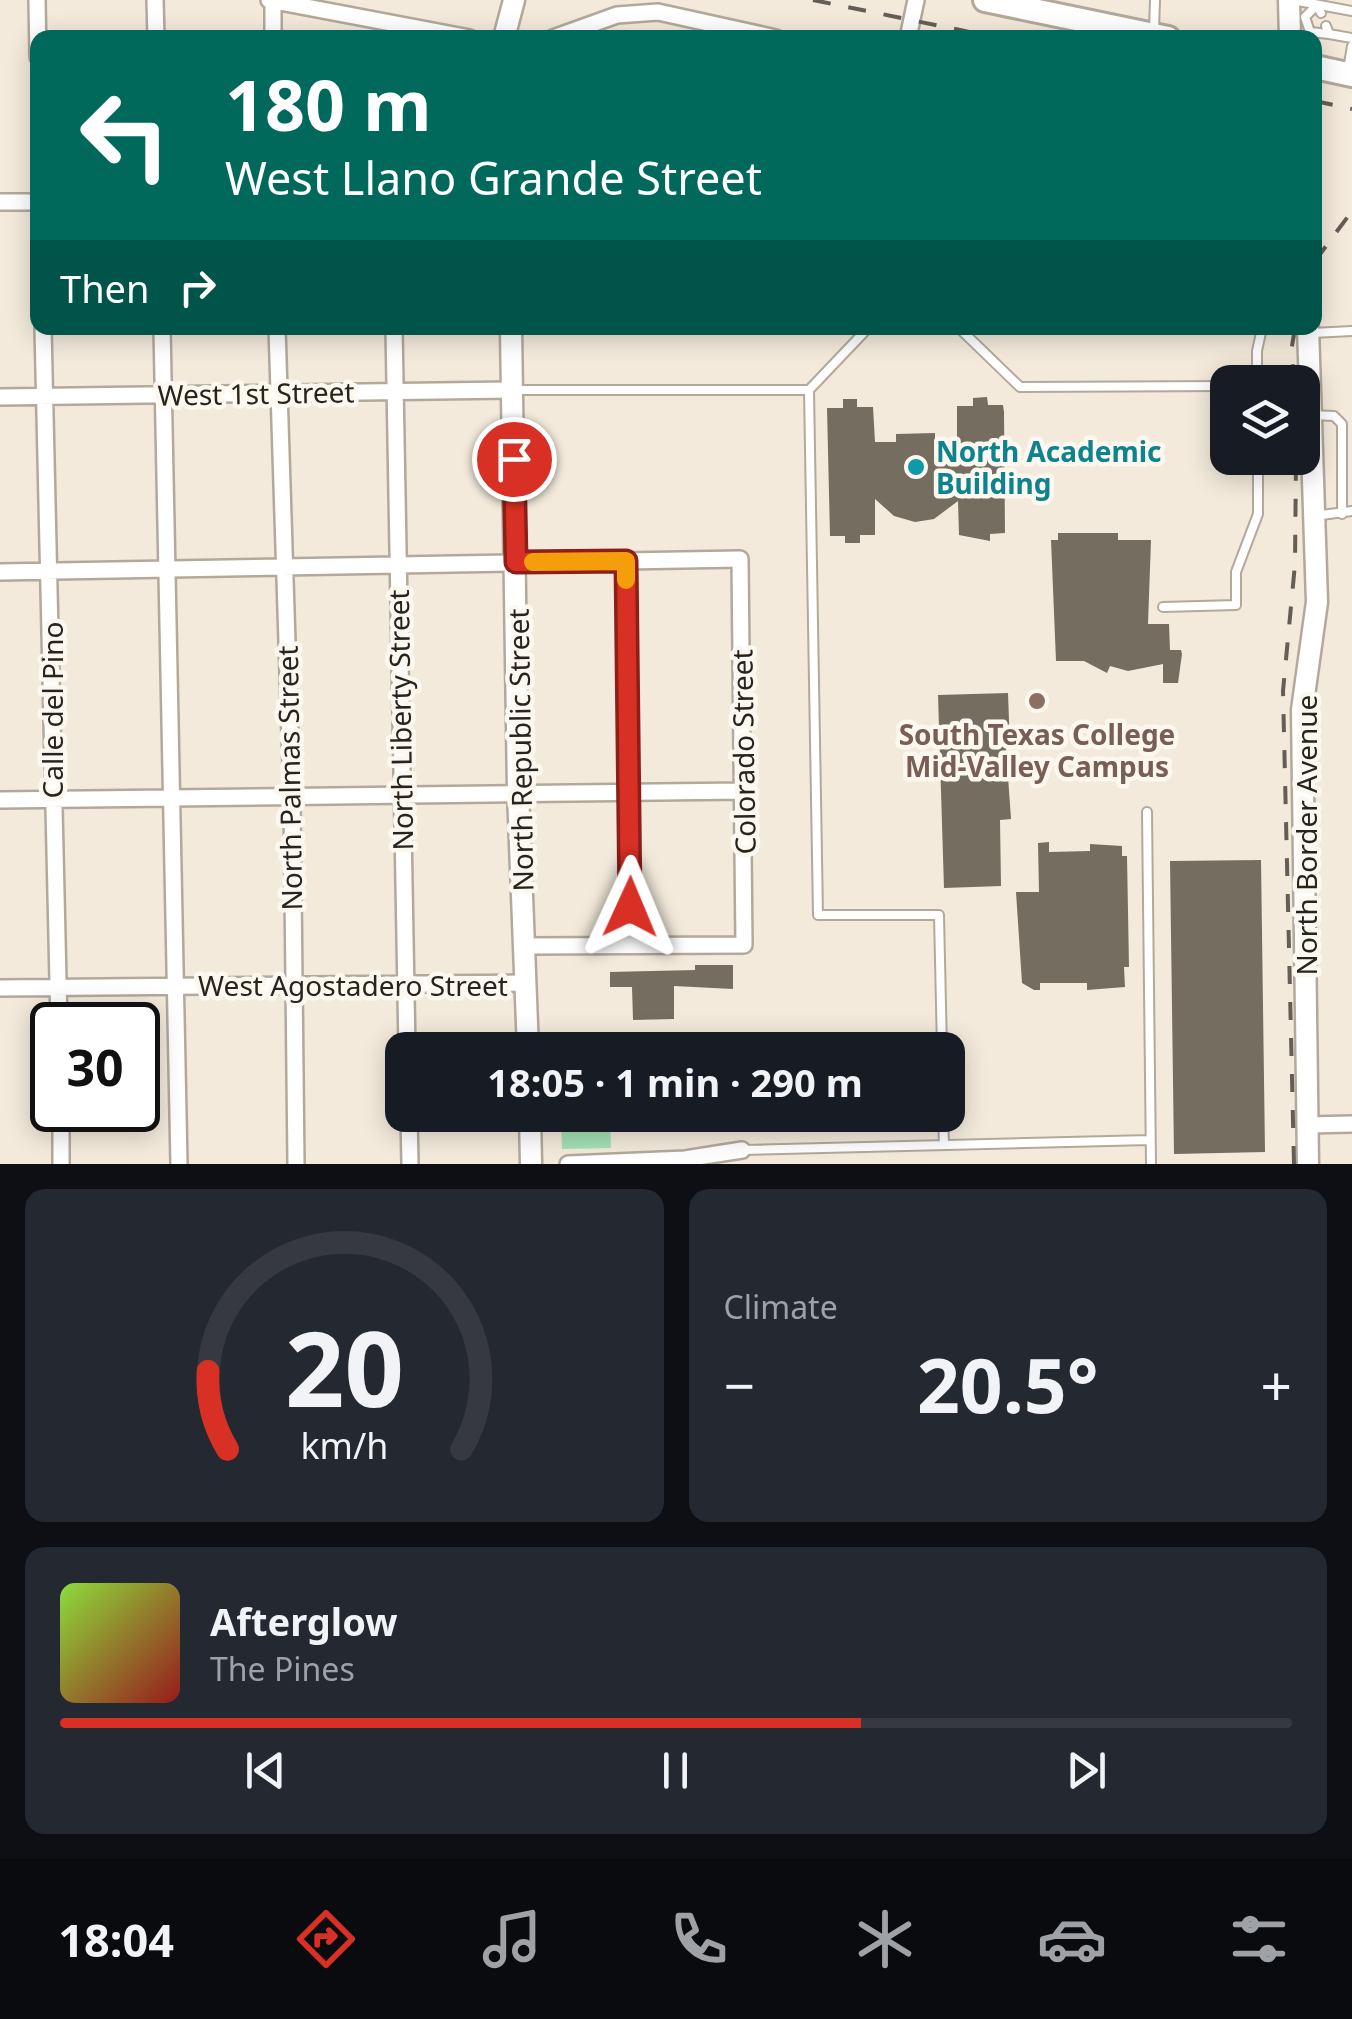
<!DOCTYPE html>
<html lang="en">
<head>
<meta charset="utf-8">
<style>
	:root { --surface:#171b24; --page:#242831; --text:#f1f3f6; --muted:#9ea1a6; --line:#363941; --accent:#d93025 }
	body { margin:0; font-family:"Noto Sans",sans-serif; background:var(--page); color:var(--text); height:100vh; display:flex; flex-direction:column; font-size:38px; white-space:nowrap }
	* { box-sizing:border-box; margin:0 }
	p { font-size:32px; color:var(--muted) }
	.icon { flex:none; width:55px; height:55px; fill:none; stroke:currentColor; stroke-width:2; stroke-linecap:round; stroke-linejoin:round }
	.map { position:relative; height:1164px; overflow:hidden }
	.panel { display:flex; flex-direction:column; gap:25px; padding:25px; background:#0d0f14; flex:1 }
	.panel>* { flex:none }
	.top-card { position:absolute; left:30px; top:30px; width:1292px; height:305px; border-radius:20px; box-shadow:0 5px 25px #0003; background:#00695c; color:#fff; overflow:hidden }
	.tools { position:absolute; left:1210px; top:365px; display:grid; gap:20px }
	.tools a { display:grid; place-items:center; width:110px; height:110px; border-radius:20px; background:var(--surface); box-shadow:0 5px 25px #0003; font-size:50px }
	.speed { position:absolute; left:30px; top:1002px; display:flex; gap:20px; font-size:50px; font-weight:700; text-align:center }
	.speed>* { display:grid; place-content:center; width:130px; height:130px; border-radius:50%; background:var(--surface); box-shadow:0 5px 25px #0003; line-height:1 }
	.speed .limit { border:5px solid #111; border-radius:15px; background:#fff; color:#111 }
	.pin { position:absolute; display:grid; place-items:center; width:85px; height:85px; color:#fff; margin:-42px; border:5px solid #fff; border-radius:50%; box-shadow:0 2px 10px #0007 }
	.me { position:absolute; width:110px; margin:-55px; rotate:1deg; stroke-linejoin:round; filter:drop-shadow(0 0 8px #0008) }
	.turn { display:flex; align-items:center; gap:35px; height:210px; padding:0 30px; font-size:45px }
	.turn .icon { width:130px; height:130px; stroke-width:2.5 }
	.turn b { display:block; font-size:70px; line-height:85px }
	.then { display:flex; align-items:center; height:95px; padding:0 30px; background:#0003; gap:20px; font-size:38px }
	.big { font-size:75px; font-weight:700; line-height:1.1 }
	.panel .widget { flex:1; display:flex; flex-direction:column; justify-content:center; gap:15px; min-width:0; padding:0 35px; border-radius:20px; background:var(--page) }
	.panel .dial { align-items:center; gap:0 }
	.dial svg { height:260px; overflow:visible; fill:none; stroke:var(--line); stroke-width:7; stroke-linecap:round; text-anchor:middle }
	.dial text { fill:var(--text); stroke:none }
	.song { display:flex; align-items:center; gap:30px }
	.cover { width:120px; height:120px; border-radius:15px; background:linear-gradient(135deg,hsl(90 70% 55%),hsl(0 70% 35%)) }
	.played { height:10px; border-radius:5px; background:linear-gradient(90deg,var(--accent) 65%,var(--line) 65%) }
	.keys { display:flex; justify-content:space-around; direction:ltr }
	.heat { display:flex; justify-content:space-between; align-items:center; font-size:55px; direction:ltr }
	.panel .tiles { flex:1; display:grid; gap:25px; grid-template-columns:1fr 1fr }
	.widget:last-child { grid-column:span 2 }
	.trip { position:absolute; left:385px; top:1032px; width:580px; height:100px; border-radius:20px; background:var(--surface); box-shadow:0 5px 25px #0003; font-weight:700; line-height:100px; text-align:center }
	.tab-bar { display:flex; height:160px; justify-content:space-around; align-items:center; background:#090b0e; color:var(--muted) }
	.tab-bar .icon { width:70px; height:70px }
	.tab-bar .active { color:var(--accent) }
	.tab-bar b { font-size:45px; color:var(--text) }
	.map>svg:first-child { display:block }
</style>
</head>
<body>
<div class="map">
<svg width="1352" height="1164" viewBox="0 0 1352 1164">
	<rect width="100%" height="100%" fill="#f3eadb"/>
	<path fill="#a3e0b5" d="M610 1119 611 1148 562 1149 561 1120Z"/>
	<path fill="#756d60" d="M987 397 988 405H1003L1004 412 1005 533 990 534V541L959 535 958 501 934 519 915 522 894 516 875 499V535H860V543H845V536H830L827 408H843V399H857V407H873L875 442H896V434L935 433V441L957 440V406H973V398Z
		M1058 533H1118V540H1151L1148 624H1169L1170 650H1181L1182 654 1178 683H1163V664L1128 671 1110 666 1107 673 1084 661H1056L1051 540H1058Z
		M1008 693 1010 748H1006L1011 819 1000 820 1001 886 944 888 938 695Z
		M1049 842V852L1090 851V844L1122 846V856H1127L1129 967H1124L1125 987 1087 990V983H1040V990H1034L1022 983 1016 892H1039L1038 843Z
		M1261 860 1265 1152 1174 1154 1170 861Z
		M695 965H733V989L674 986V1019L633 1020 632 987H610V972L695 970Z
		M639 1115H752V1126L640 1127Z"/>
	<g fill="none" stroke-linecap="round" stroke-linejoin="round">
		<defs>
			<path id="lane" d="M1293 0 1352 11
				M1321 13 1317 5 1305 17 1310 32 1329 34
				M1326 26 1329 34 1352 38
				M1154 30 1155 0
				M1348 70 1352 46
				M868 328 809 390 818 915H939L942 1050
				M959 328 1020 387 1228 386
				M1312 333 1352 331
				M1257 382V351L1262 328
				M514 390H809
				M1311 415 1334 416 1342 424V514
				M1314 516 1352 511
				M1163 607 1236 605V572L1258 514V458
				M1147 812 1151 1164
				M943 1115 944 1145
				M742 1150 1150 1140"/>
			<path id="street" d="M37 0 38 57
				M155 0 156 38
				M269 0 470 38
				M273 1V38
				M553 38 617 15 658 12 776 38
				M908 38 916 0
				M0 202H38
				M43 328 59 1025
				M162 328 179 1164
				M277 328 292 799 296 1164
				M394 328 407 1050
				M0 397 512 390
				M625 561 630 945
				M0 572 740 559 744 945 526 946
				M0 800 744 791
				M0 988 526 983
				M61 1110V1164
				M409 1115 410 1164
				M1308 1125 1352 1124
				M568 1164 685 1159 742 1150"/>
			<path id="secondary" d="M1289 0 1290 38
				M504 38 514 0
				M511 328 518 792 528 1050
				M530 1115 531 1164
				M1308 1164 1302 710 1317 602 1308 328"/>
			<path id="primary" d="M985 0 1168 38
				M1315 67 1352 75"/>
		</defs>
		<use href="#lane" stroke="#b2a99b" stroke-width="12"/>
		<use href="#street" stroke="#b2a99b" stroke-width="20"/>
		<use href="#secondary" stroke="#b2a99b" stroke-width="25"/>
		<use href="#primary" stroke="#b2a99b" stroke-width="28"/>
		<use href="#lane" stroke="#fff" stroke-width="8"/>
		<use href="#street" stroke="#fff" stroke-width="15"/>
		<use href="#secondary" stroke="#fff" stroke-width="20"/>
		<use href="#primary" stroke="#fff" stroke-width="22"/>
		<path stroke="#645e56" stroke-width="4" stroke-dasharray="18 18" stroke-linecap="butt" d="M813 0 999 38
			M1315 101 1352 109
			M1315 261 1352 211
			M1295 382 1291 352 1295 328
			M1294 1164 1283 691 1295 564 1296 458"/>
	</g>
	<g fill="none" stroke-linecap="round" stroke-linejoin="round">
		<defs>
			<path id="route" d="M514 459 516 562 626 561 630 907"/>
		</defs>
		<use href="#route" stroke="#8d1f18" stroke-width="25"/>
		<use href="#route" stroke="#d93025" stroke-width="18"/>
		<path stroke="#f59e0b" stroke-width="18" d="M533 562 626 561V580"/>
	</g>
	<circle fill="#0f9aa8" stroke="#fdf8ef" stroke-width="4" cx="916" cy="467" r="10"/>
	<circle fill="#8d6e63" stroke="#fdf8ef" stroke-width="4" cx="1037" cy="701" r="10"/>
	<g text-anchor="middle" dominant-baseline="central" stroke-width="9" stroke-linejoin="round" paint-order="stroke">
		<g font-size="28" fill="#27231e" stroke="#fdf8ef">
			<text transform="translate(256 393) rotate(-1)">West 1st Street</text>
			<text transform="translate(52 710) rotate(-90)">Calle del Pino</text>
			<text transform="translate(400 720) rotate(-91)">North Liberty Street</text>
			<text transform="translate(520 750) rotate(-91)">North Republic Street</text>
			<text transform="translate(743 752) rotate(-91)">Colorado Street</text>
			<text transform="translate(289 778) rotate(-91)">North Palmas Street</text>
			<text transform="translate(1306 835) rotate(-90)">North Border Avenue</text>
			<text x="353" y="985">West Agostadero Street</text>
		</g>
		<g font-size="28" font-weight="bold" fill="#0d838f" stroke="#fdf8ef" text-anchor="start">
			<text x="936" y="451">North Academic<tspan x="936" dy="32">Building</tspan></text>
		</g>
		<g font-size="28" font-weight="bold" fill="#785e54" stroke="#fdf8ef">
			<text x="1037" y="734">South Texas College<tspan x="1037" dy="32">Mid-Valley Campus</tspan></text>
		</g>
	</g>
</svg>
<div class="tools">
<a><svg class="icon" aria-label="layers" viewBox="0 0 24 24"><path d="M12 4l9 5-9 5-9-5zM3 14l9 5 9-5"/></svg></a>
</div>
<div class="speed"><div class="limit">30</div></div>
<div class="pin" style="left:514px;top:459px;background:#d93025"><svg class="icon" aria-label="arrive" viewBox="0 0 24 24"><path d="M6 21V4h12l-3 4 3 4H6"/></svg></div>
<svg class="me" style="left:630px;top:907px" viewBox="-20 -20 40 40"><path d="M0-17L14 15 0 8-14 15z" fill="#d93025" stroke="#fff" stroke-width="4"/></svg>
<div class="trip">18:05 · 1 min · 290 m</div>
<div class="top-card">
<div class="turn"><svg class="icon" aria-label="left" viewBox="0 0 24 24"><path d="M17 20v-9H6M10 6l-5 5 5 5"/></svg><div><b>180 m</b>West Llano Grande Street</div></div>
<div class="then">Then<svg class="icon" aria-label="right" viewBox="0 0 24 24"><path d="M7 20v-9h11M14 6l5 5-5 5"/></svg></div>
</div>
</div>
<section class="panel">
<div class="tiles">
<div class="widget dial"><svg viewBox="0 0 100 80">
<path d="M14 69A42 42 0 1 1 86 69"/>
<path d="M14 69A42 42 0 0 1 8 45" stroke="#d93025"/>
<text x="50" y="56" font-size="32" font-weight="700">20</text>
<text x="50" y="72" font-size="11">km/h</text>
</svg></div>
<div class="widget"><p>Climate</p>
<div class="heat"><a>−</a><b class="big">20.5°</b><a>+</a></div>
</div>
<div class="widget">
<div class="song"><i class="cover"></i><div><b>Afterglow</b><p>The Pines</p></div></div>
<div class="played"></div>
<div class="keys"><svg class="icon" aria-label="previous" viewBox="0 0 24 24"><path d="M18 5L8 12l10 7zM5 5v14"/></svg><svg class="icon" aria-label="pause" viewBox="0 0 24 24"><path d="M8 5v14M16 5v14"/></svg><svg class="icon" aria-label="next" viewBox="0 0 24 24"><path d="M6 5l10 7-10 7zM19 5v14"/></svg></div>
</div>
</div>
</section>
<nav class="tab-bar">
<b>18:04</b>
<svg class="icon active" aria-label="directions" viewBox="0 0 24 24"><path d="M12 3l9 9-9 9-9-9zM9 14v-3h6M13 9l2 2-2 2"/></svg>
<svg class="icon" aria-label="music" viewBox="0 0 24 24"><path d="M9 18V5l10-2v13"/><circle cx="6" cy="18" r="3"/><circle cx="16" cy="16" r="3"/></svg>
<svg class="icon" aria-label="phone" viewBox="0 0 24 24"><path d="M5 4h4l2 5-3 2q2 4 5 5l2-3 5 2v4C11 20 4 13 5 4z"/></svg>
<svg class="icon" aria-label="climate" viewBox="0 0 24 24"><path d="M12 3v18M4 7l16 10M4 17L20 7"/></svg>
<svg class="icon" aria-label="car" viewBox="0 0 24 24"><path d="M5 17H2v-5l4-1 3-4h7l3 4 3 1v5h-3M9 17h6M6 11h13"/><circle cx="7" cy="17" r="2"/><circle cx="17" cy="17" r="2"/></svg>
<svg class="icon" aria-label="filters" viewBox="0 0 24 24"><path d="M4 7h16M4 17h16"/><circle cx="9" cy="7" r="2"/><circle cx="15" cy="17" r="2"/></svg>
</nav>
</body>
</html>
